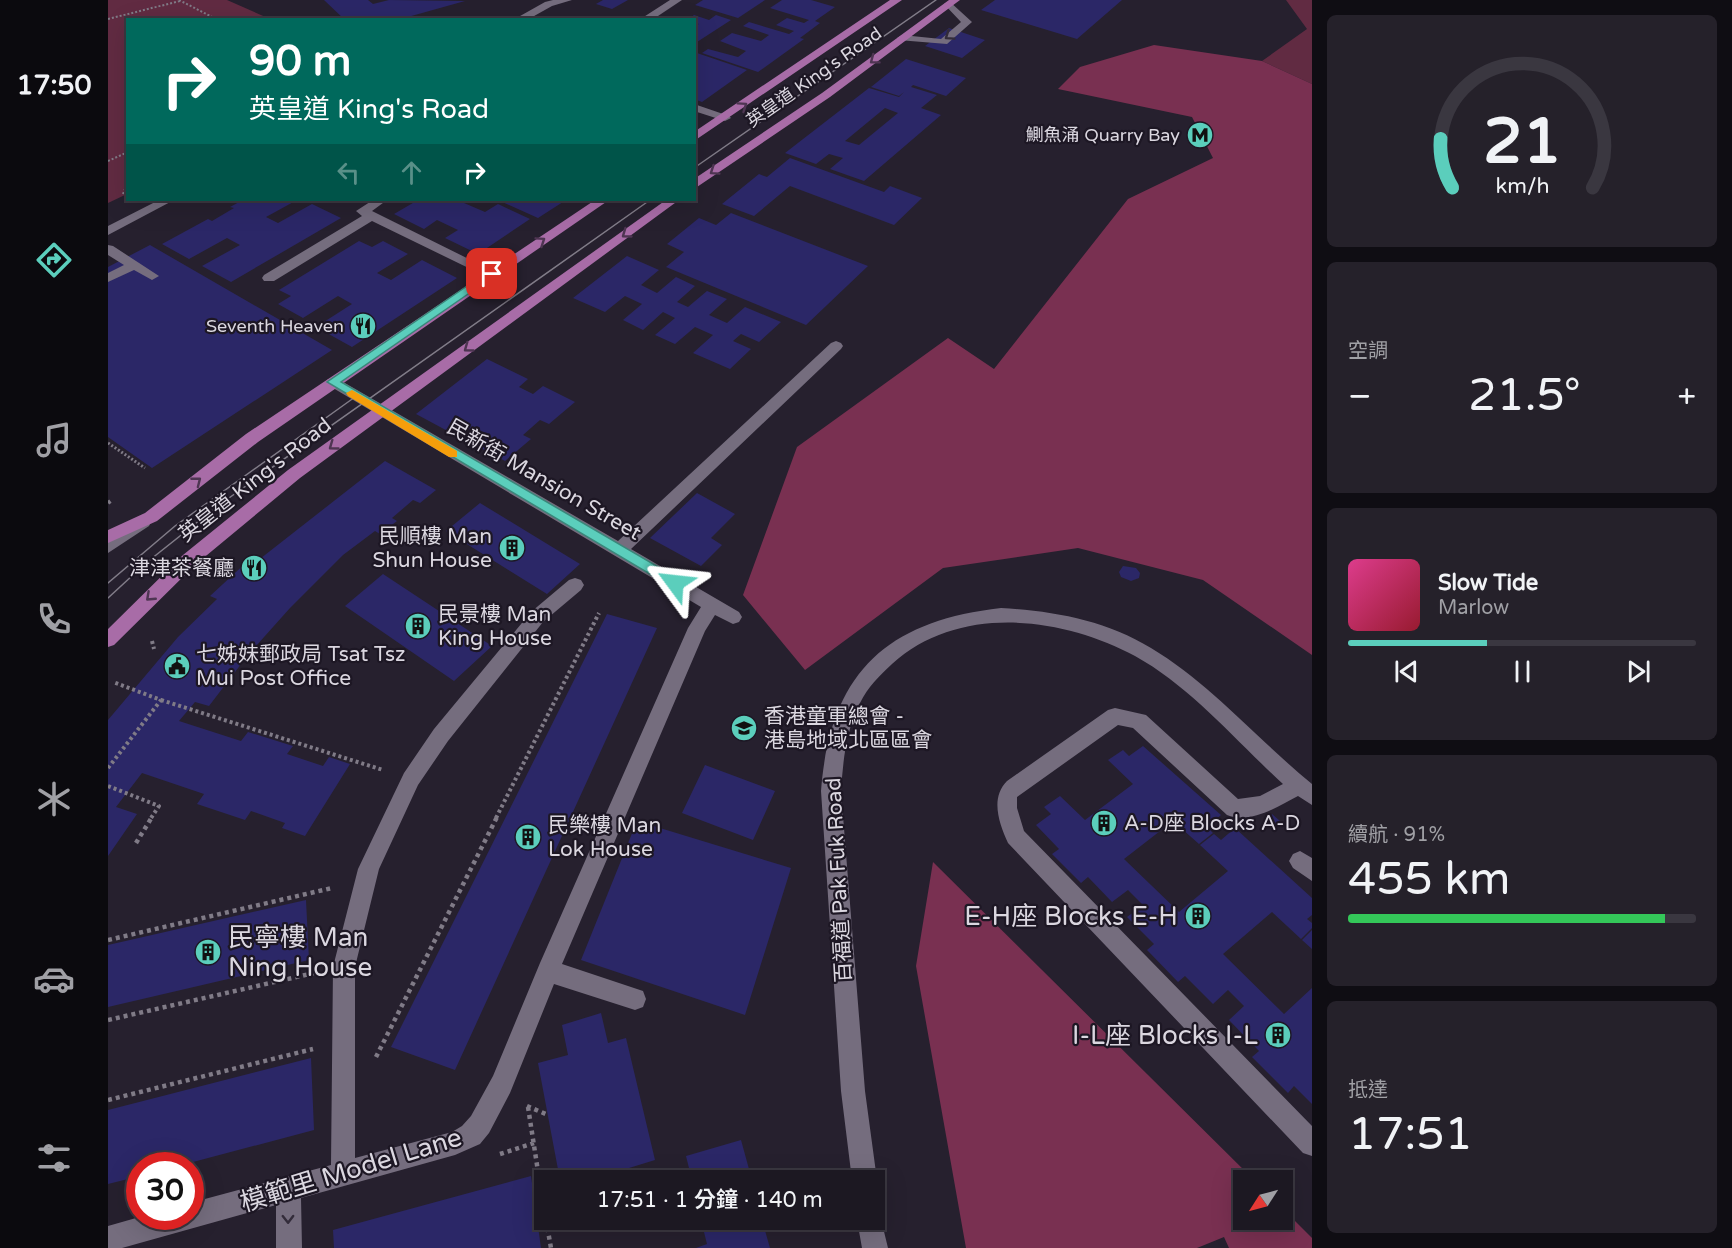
<!DOCTYPE html>
<html lang="zh-TW">
<head>
<meta charset="utf-8">
<style>
	:root { --surface:#1c1822; --page:#25212a; --text:#f1f3f6; --muted:#a0a0a5; --line:#3a3740; --accent:#5bcebc }
	body { margin:0; font-family:"Varela Round","Noto Sans TC",sans-serif; background:var(--page); color:var(--text); height:100vh; display:flex; flex-direction:column; font-size:22px; white-space:nowrap }
	* { box-sizing:border-box; margin:0 }
	p { font-size:20px; color:var(--muted) }
	.icon { flex:none; width:33px; height:33px; fill:none; stroke:currentColor; stroke-width:2; stroke-linecap:round; stroke-linejoin:round }
	.map { position:relative; flex:1; overflow:hidden }
	.sheet { display:flex; flex-direction:column; gap:15px; padding:15px; background:#0f0d13; width:420px }
	.sheet>* { flex:none }
	.guide { position:absolute; left:18px; top:18px; width:570px; height:183px; border-radius:0px; box-shadow:0 6px 24px #0002,0 0 0 2px var(--line); background:#00695c; color:#fff; overflow:hidden }
	.needle { width:39px; rotate:234deg }
	.tools { position:absolute; left:1125px; top:1170px; display:grid; gap:12px }
	.tools a { display:grid; place-items:center; width:60px; height:60px; border-radius:0px; background:var(--surface); box-shadow:0 6px 24px #0002,0 0 0 2px var(--line); font-size:30px }
	.speed { position:absolute; left:18px; top:1152px; display:flex; gap:12px; font-size:30px; font-weight:700; text-align:center }
	.speed>* { display:grid; place-content:center; width:78px; height:78px; border-radius:50%; background:var(--surface); box-shadow:0 6px 24px #0002,0 0 0 2px var(--line); line-height:1 }
	.speed .limit { border:9px solid #d22; background:#fff; color:#111 }
	.pin { position:absolute; display:grid; place-items:center; width:51px; height:51px; color:#fff; margin:-26px; border-radius:12px; box-shadow:0 3px 9px #0006 }
	.me { position:absolute; width:66px; margin:-33px; rotate:300deg; stroke-linejoin:round; filter:drop-shadow(0 0 4px #0008) }
	.turn { display:flex; align-items:center; gap:21px; height:126px; padding:0 24px; font-size:27px }
	.turn .icon { width:78px; height:78px; stroke-width:2.5 }
	.turn b { display:block; font-size:42px; line-height:51px }
	.lanes { display:flex; align-items:center; height:57px; padding:0 24px; background:#0003; justify-content:center; gap:30px; direction:ltr }
	.lanes .off { opacity:.35 }
	.big { font-size:45px; font-weight:600; line-height:1.1 }
	.sheet .tile { flex:1; display:flex; flex-direction:column; justify-content:center; gap:9px; min-width:0; padding:0 21px; border-radius:9px; background:var(--page) }
	.sheet .dial { align-items:center; gap:0 }
	.dial svg { height:156px; overflow:visible; fill:none; stroke:var(--line); stroke-width:7; stroke-linecap:round; text-anchor:middle }
	.dial text { fill:var(--text); stroke:none }
	.song { display:flex; align-items:center; gap:18px }
	.cover { width:72px; height:72px; border-radius:9px; background:linear-gradient(135deg,hsl(330 70% 55%),hsl(350 70% 35%)) }
	.played { height:6px; border-radius:3px; background:linear-gradient(90deg,var(--accent) 40%,var(--line) 40%) }
	.keys { display:flex; justify-content:space-around; direction:ltr }
	.heat { display:flex; justify-content:space-between; align-items:center; font-size:33px; direction:ltr }
	.charge { height:9px; border-radius:4px; background:linear-gradient(90deg,#34c759 91%,var(--line) 0) }
	.trip { position:absolute; left:426px; top:1170px; width:351px; height:60px; border-radius:0px; background:var(--surface); box-shadow:0 6px 24px #0002,0 0 0 2px var(--line); font-weight:600; line-height:60px; text-align:center }
	main { display:flex; flex:1; min-height:0 }
	.dock { display:flex; flex-direction:column; width:108px; justify-content:space-around; align-items:center; background:#0b0a0e; color:var(--muted) }
	.dock .icon { width:42px; height:42px }
	.dock .current { color:var(--accent) }
	.dock b { font-size:27px; color:var(--text) }
	.map>svg:first-child { display:block }
</style>
</head>
<body>
<main>
<nav class="dock">
<b>17:50</b>
<svg class="icon current" aria-label="directions" viewBox="0 0 24 24"><path d="M12 3l9 9-9 9-9-9zM9 14v-3h6M13 9l2 2-2 2"/></svg>
<svg class="icon" aria-label="music" viewBox="0 0 24 24"><path d="M9 18V5l10-2v13"/><circle cx="6" cy="18" r="3"/><circle cx="16" cy="16" r="3"/></svg>
<svg class="icon" aria-label="phone" viewBox="0 0 24 24"><path d="M5 4h4l2 5-3 2q2 4 5 5l2-3 5 2v4C11 20 4 13 5 4z"/></svg>
<svg class="icon" aria-label="climate" viewBox="0 0 24 24"><path d="M12 3v18M4 7l16 10M4 17L20 7"/></svg>
<svg class="icon" aria-label="car" viewBox="0 0 24 24"><path d="M5 17H2v-5l4-1 3-4h7l3 4 3 1v5h-3M9 17h6M6 11h13"/><circle cx="7" cy="17" r="2"/><circle cx="17" cy="17" r="2"/></svg>
<svg class="icon" aria-label="filters" viewBox="0 0 24 24"><path d="M4 7h16M4 17h16"/><circle cx="9" cy="7" r="2"/><circle cx="15" cy="17" r="2"/></svg>
</nav>
<div class="map">
<svg width="1204" height="1248" viewBox="0 0 1204 1248">
	<rect width="100%" height="100%" fill="#26202e"/>
	<path fill="#612b42" d="M0 0H119L162 19 20 20 19 194 0 203Z
		M1178 0H1204V84L1154 61 1199 29Z"/>
	<path fill="#793051" d="M1046 45 1154 61 1204 84V655L1095 580 970 548 835 568 697 670 635 595 689 447 840 338 886 369 1020 199 1105 158 1084 117 950 89 972 67Z
		M825 862 1146 1180H1136V1220H1174L1175 1209 1204 1238V1248H1121L1116 1237 1089 1248H858L808 966Z"/>
	<path fill="#2b2767" fill-rule="evenodd" d="M216 0H260L265 4 281 0 357 1 289 20H237Z
		M495 0H520L504 9 488 4Z
		M595 0H657L630 18 587 5Z
		M674 0H703L727 7 707 21 712 23 692 38 696 39 650 72 594 53 600 49 630 57 638 51 612 41 624 33 653 41 661 35 635 26 641 22 681 34 686 31 668 25 679 18 696 23 701 20 662 8Z
		M887 0H1014L969 39 873 10Z
		M586 15 601 20 608 15 623 20 589 42 586 41V26L591 24 586 23V20H580Z
		M841 28 877 40 854 58 817 46Z
		M586 52 639 70 594 102 586 99Z
		M798 59 858 78 838 96 805 85 803 87 829 95 813 108 833 115 756 181 722 169 735 158 721 154 708 164 677 153 761 88 791 97 796 92 791 96 763 87ZM777 108 790 113 751 145 737 141Z
		M682 158 776 192 782 186 814 198 786 225 682 186 646 216 614 204 651 174 659 177Z
		M135 200H189L158 217 170 223 204 204 233 218 123 282 94 266 132 245 119 238 81 259 54 244 100 219 104 221 126 208 122 207Z
		M310 200H362L356 203 377 212 390 204 422 219 370 254 337 238 350 230 329 220 316 229 286 214Z
		M390 200H458L430 218Z
		M623 213 760 266 698 325 558 267 576 252 559 244 591 218 608 225Z
		M251 241 264 247 275 241 300 254 269 273 283 280 314 260 349 278 244 347 208 327 244 304 230 296 195 318 170 304 183 296 171 290Z
		M42 245 224 350 44 468 0 437V267Z
		M519 256 551 270 533 285 549 293 568 277 587 286 569 302 580 307 599 291 619 299 601 315 619 323 637 307 673 322 651 342 633 334 625 341 643 349 622 369 585 353 605 335 587 327 567 344 547 335 567 318 555 312 535 330 515 320 534 304 517 296 497 312 465 298Z
		M379 359 420 379 411 387 425 394 435 386 467 402 441 424 432 420 415 435 423 439 397 461 362 442 372 434 357 427 347 435 308 414Z
		M277 461 328 490 312 503 305 500 284 518 289 521 272 534 267 531 235 555 182 608 140 655 101 706 87 702 71 721 133 741 140 732 185 746 179 754 215 766 221 757 242 764 197 836 174 828 177 823 143 811 137 820 89 804 96 794 34 773 8 807 29 814 0 856V720L70 637 109 599 102 596 141 560 148 562Z
		M589 493 627 514 603 538 614 545 593 566 542 538Z
		M372 503 472 564 439 594 338 531Z
		M1015 566 1028 568 1032 573 1031 578 1023 581 1013 577 1011 572Z
		M275 574 384 646 346 681 237 606Z
		M499 614 549 628 347 1070 283 1047Z
		M1035 746 1113 815 1099 827 1105 833 1091 844 1065 821 1016 859 1071 912 1120 871 1092 845 1106 834 1113 840 1127 828 1204 898V915L1199 919 1204 923V928L1193 939 1164 912 1115 954 1176 1014 1204 988V1104L1186 1086 1180 1093 1144 1057 1151 1051 1121 1020 1136 1006 1120 990 1105 1004 1077 976 1070 982 1039 950 1046 944 1019 917 1035 905 1020 890 1004 902 980 877 973 883 944 854 951 849 928 825 943 814 936 807 952 796 977 820 1025 784 1000 760 1015 750 1021 756Z
		M597 765 667 791 645 840 574 813Z
		M1164 814 1172 821 1166 827 1157 820Z
		M529 821 683 868 637 1015 473 960Z
		M198 900 201 960 0 1007V945Z
		M1204 930V949L1194 940Z
		M493 1013 500 1043 518 1038 547 1160 482 1180H452L430 1063 460 1055 454 1025Z
		M203 1058 206 1130 70 1166H32V1176L0 1184V1110Z
		M633 1140 644 1180H584L578 1156Z
		M423 1176 433 1248H226L225 1230Z
		M593 1220H654L662 1248H588L599 1244Z"/>
	<g fill="none" stroke-linecap="round" stroke-linejoin="round">
		<path stroke="#807b87" stroke-width="2" stroke-dasharray="2 2" stroke-linecap="butt" d="M71 0 110 20
			M0 19 72 1
			M0 161 20 152
			M15 194 20 181"/>
		<path stroke="#807b87" stroke-width="3" stroke-dasharray="2 2" stroke-linecap="butt" d="M0 443 37 468"/>
		<path stroke="#807b87" stroke-width="4" stroke-dasharray="3 3" stroke-linecap="butt" d="M0 503 4 500
			M44 641 46 649
			M53 700 275 770
			M0 768 53 700 5 682
			M0 786 51 806 43 818
			M388 818 491 613"/>
		<path stroke="#807b87" stroke-width="4.5" stroke-dasharray="4 4" stroke-linecap="butt" d="M28 843 44 817
			M0 940 224 888
			M0 1020 206 973
			M268 1057 389 817
			M0 1100 205 1049
			M419 1106 440 1115
			M420 1107 436 1210
			M392 1154 426 1143
			M438 1220 443 1248"/>
		<path fill="#756d7e" fill-rule="evenodd" d="M445 0H464L444 6 419 20H405L437 2Z
			M562 0H574L544 20H531Z
			M841 1 864 22 839 44 790 40 789 38 794 35 833 39 853 22 836 4Z
			M586 104 621 116 623 118 617 121 586 111Z
			M51 200H66L0 235V226Z
			M265 200H279L264 211 391 274 389 277H379L264 221 166 281H156L154 278 156 275 254 216 248 211Z
			M0 245 5 246 51 276 44 280 26 270 0 282V273L16 265 0 255Z
			M728 341 733 343 735 346 733 349 523 549 631 612 634 617 631 622 625 624 607 615 597 631 454 964 535 991 538 999 535 1007 527 1010 446 984 402 1093 381 1133 372 1144 347 1155 193 1198 194 1248H168V1205L14 1248H0V1226L35 1216H82V1203L223 1165 225 967 250 869 296 773 326 729 423 612 461 580 467 578 473 580 476 585 473 590 435 622 340 741 310 785 271 869 247 967V1158L344 1132 354 1126 363 1116 385 1076 432 963 580 628 593 607 220 385 218 382 220 379H230L510 541 723 343Z
			M35 516 41 518 43 522 41 526 0 553V538Z
			M893 608C945 611 997 620 1043 648 1103 684 1150 740 1204 784V805L1190 796C1169 807 1143 824 1119 815L1025 728 1010 725 909 797V808L916 831 1204 1126V1156L1195 1153 900 843C891 823 882 798 899 781L1000 710 1007 708 1038 715 1130 799 1152 796 1175 784C1128 741 1083 687 1027 656 953 616 850 604 784 664 771 676 760 687 752 703 738 730 735 761 733 791L757 1091 769 1180 766 1185V1180H744L733 1091 713 791C722 673 778 621 893 608Z
			M1192 851 1204 858V881L1185 868 1181 861 1185 854Z
			M766 1209 771 1211 780 1248H754L749 1220H766Z"/>
		<path fill="#a86ca7" fill-rule="evenodd" d="M782 0H794L586 141V132Z
			M841 0H852L722 97 586 189V179L714 93Z
			M487 200H501L150 442 49 521 0 543V530L37 513 138 434Z
			M558 200H571L192 478 87 565 6 645 0 647V629L75 555 180 470Z"/>
		<path stroke="#817c88" stroke-width="1.5" d="M586 168 828 0
			M0 583 67 526 247 397
			M0 598 38 563 111 505 542 200"/>
	</g>
	<defs><path id="oneway-chevron" d="M-2-3.5L2.5 0L-2 3.5" fill="none" stroke-width="1.6" stroke-linecap="round" stroke-linejoin="round" transform="scale(1.5)"/></defs>
	<g stroke="#332c3a">
		<use href="#oneway-chevron" transform="translate(841 36) rotate(146)"/>
		<use href="#oneway-chevron" transform="translate(180 1219) rotate(89)"/>
	</g>
	<g stroke="#4e3552">
		<use href="#oneway-chevron" transform="translate(766 60) rotate(143)"/>
		<use href="#oneway-chevron" transform="translate(635 106) rotate(-34)"/>
		<use href="#oneway-chevron" transform="translate(606 171) rotate(146)"/>
		<use href="#oneway-chevron" transform="translate(518 234) rotate(144)"/>
		<use href="#oneway-chevron" transform="translate(433 241) rotate(-34)"/>
		<use href="#oneway-chevron" transform="translate(360 348) rotate(144)"/>
		<use href="#oneway-chevron" transform="translate(225 446) rotate(144)"/>
		<use href="#oneway-chevron" transform="translate(89 481) rotate(-38)"/>
		<use href="#oneway-chevron" transform="translate(42 597) rotate(137)"/>
	</g>
	<path fill="#5bcebc" stroke="#3b867a" stroke-width="1.5" d="M381 271 389 274 233 382 571 579 573 583 571 586H562L219 382Z"/>
	<path fill="#f59e0b" d="M244 390 349 451V457H341L240 396 238 393Z"/>
	<defs>
		<symbol id="metro-disc" viewBox="-11 -11 22 22"><circle r="9.5" fill="#5bcebc" stroke="#1d1724"/><path d="M-5.5 5V-5H-3L0 0L3-5H5.5V5H3V-.5L0 4L-3-.5V5Z" fill="#111"/></symbol>
		<symbol id="restaurant-disc" viewBox="-11 -11 22 22"><circle r="9.5" fill="#5bcebc" stroke="#1d1724"/><path d="M-5-6h1v4h1v-4h1v4h1v-4h1v5L-1.5 .5V6h-2V.5L-5-1ZM5-6V6H3V1.5H1.5Q1.5-4 5-6Z" fill="#111"/></symbol>
		<symbol id="building-disc" viewBox="-11 -11 22 22"><circle r="9.5" fill="#5bcebc" stroke="#1d1724"/><path d="M-4-6H4V6H1V3H-1V6H-4ZM-2.5-4.3h1.7v1.8h-1.7ZM.8-4.3h1.7v1.8H.8ZM-2.5-1h1.7V.8h-1.7ZM.8-1h1.7V.8H.8Z" fill="#111"/></symbol>
		<symbol id="civic-disc" viewBox="-11 -11 22 22"><circle r="9.5" fill="#5bcebc" stroke="#1d1724"/><path d="M-.6-6.5H3V-4.5H.6V-3L4-1V1h2V6H-6V1h2V-1L-.6-3ZM-1.2 2.5V6h2.4V2.5Z" fill="#111"/></symbol>
		<symbol id="school-disc" viewBox="-11 -11 22 22"><circle r="9.5" fill="#5bcebc" stroke="#1d1724"/><path d="M0-5L7-2L0 1L-7-2ZM-4 1L0 2.5L4 1V4Q0 6-4 4Z" fill="#111"/></symbol>
	</defs>
	<g fill-rule="evenodd">
		<use href="#metro-disc" x="1077" y="120" width="30" height="30"/>
		<use href="#restaurant-disc" x="240" y="311" width="30" height="30"/>
		<use href="#building-disc" x="389" y="533" width="30" height="30"/>
		<use href="#restaurant-disc" x="131" y="553" width="30" height="30"/>
		<use href="#building-disc" x="295" y="611" width="30" height="30"/>
		<use href="#civic-disc" x="54" y="651" width="30" height="30"/>
		<use href="#school-disc" x="621" y="713" width="30" height="30"/>
		<use href="#building-disc" x="981" y="808" width="30" height="30"/>
		<use href="#building-disc" x="405" y="822" width="30" height="30"/>
		<use href="#building-disc" x="1075" y="901" width="30" height="30"/>
		<use href="#building-disc" x="85" y="937" width="30" height="30"/>
		<use href="#building-disc" x="1155" y="1020" width="30" height="30"/>
	</g>
	<g text-anchor="middle" dominant-baseline="central" stroke-width="4.5" stroke-linejoin="round" paint-order="stroke">
		<g font-size="18" fill="#dbd7e0" stroke="#1d1724">
			<text transform="translate(706 77) rotate(-35)">英皇道 King's Road</text>
		</g>
		<g font-size="18" fill="#dbd7e0" stroke="#1d1724" text-anchor="end">
			<text x="1072" y="135">鰂魚涌 Quarry Bay</text>
			<text x="236" y="326">Seventh Heaven</text>
		</g>
		<g font-size="21" fill="#dbd7e0" stroke="#1d1724">
			<text transform="translate(147 480) rotate(-38)">英皇道 King's Road</text>
			<text transform="translate(436 480) rotate(30)">民新街 Mansion Street</text>
			<text transform="translate(731 880) rotate(-93)">百福道 Pak Fuk Road</text>
		</g>
		<g font-size="21" fill="#dbd7e0" stroke="#1d1724" text-anchor="start">
			<text x="384" y="536" text-anchor="end">民順樓 Man<tspan x="384" dy="24">Shun House</tspan></text>
			<text x="126" y="568" text-anchor="end">津津茶餐廳</text>
			<text x="330" y="614">民景樓 Man<tspan x="330" dy="24">King House</tspan></text>
			<text x="88" y="654">七姊妹郵政局 Tsat Tsz<tspan x="88" dy="24">Mui Post Office</tspan></text>
			<text x="656" y="716">香港童軍總會 -<tspan x="656" dy="24">港島地域北區區會</tspan></text>
			<text x="1016" y="823">A-D座 Blocks A-D</text>
			<text x="440" y="825">民樂樓 Man<tspan x="440" dy="24">Lok House</tspan></text>
		</g>
		<g font-size="26" fill="#dbd7e0" stroke="#1d1724" text-anchor="end">
			<text x="1070" y="916">E-H座 Blocks E-H</text>
			<text x="120" y="937" text-anchor="start">民寧樓 Man<tspan x="120" dy="30">Ning House</tspan></text>
			<text x="1150" y="1035">I-L座 Blocks I-L</text>
		</g>
		<g font-size="26" fill="#dbd7e0" stroke="#1d1724">
			<text transform="translate(243 1170) rotate(-17)">模範里 Model Lane</text>
		</g>
	</g>
</svg>
<div class="tools">
<a><svg class="needle" viewBox="-14 -14 28 28"><path d="M0-13l5 13h-10z" fill="#e53935"/><path d="M0 13l5-13h-10z" fill="#a0a0a5"/></svg></a>
</div>
<div class="speed"><div class="limit">30</div></div>
<div class="pin" style="left:384px;top:274px;background:#d93025"><svg class="icon" aria-label="arrive" viewBox="0 0 24 24"><path d="M6 21V4h12l-3 4 3 4H6"/></svg></div>
<svg class="me" style="left:567px;top:583px" viewBox="-20 -20 40 40"><path d="M0-17L14 15 0 8-14 15z" fill="#5bcebc" stroke="#fff" stroke-width="4"/></svg>
<div class="trip">17:51 · 1 分鐘 · 140 m</div>
<div class="guide">
<div class="turn"><svg class="icon" aria-label="right" viewBox="0 0 24 24"><path d="M7 20v-9h11M14 6l5 5-5 5"/></svg><div><b>90 m</b>英皇道 King's Road</div></div>
<div class="lanes"><svg class="icon off" aria-label="left" viewBox="0 0 24 24"><path d="M17 20v-9H6M10 6l-5 5 5 5"/></svg><svg class="icon off" aria-label="ahead" viewBox="0 0 24 24"><path d="M12 20V5M6 11l6-6 6 6"/></svg><svg class="icon" aria-label="right" viewBox="0 0 24 24"><path d="M7 20v-9h11M14 6l5 5-5 5"/></svg></div>
</div>
</div>
<section class="sheet">
<div class="tile dial"><svg viewBox="0 0 100 80">
<path d="M14 69A42 42 0 1 1 86 69"/>
<path d="M14 69A42 42 0 0 1 8 44" stroke="#5bcebc"/>
<text x="50" y="56" font-size="32" font-weight="700">21</text>
<text x="50" y="72" font-size="11">km/h</text>
</svg></div>
<div class="tile"><p>空調</p>
<div class="heat"><a>−</a><b class="big">21.5°</b><a>+</a></div>
</div>
<div class="tile">
<div class="song"><i class="cover"></i><div><b>Slow Tide</b><p>Marlow</p></div></div>
<div class="played"></div>
<div class="keys"><svg class="icon" aria-label="previous" viewBox="0 0 24 24"><path d="M18 5L8 12l10 7zM5 5v14"/></svg><svg class="icon" aria-label="pause" viewBox="0 0 24 24"><path d="M8 5v14M16 5v14"/></svg><svg class="icon" aria-label="next" viewBox="0 0 24 24"><path d="M6 5l10 7-10 7zM19 5v14"/></svg></div>
</div>
<div class="tile"><p>續航 · 91%</p><b class="big">455 km</b><div class="charge"></div></div>
<div class="tile"><p>抵達</p><b class="big">17:51</b></div>
</section>
</main>
</body>
</html>
